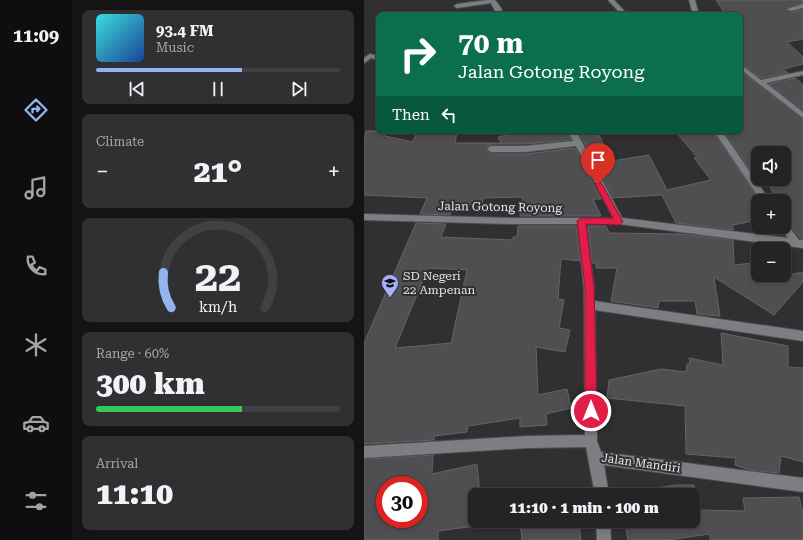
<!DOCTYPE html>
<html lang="en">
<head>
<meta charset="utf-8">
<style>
	:root { --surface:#242426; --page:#303032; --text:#f1f3f6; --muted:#a3a4a7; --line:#414143; --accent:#95b2f1 }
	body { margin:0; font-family:"Roboto Serif",serif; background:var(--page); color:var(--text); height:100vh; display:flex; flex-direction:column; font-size:15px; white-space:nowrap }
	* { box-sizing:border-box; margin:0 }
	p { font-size:13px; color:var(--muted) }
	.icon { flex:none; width:22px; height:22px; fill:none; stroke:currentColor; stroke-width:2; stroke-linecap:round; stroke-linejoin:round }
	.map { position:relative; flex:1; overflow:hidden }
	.panel { display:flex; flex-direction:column; gap:10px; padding:10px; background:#141415; width:292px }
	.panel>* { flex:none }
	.banner { position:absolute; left:12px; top:12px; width:367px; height:122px; border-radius:8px; box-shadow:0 2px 6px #0003,0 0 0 1px var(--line); background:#0b6e4f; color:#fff; overflow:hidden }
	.buttons { position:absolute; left:387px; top:146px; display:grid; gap:8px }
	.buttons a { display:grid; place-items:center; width:40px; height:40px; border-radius:8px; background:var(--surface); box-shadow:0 2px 6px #0003,0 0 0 1px var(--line); font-size:20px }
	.speed { position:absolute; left:12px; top:476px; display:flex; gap:8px; font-size:20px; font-weight:700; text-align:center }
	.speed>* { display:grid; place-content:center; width:52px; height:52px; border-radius:50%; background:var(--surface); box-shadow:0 2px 6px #0003,0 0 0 1px var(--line); line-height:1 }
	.speed .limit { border:6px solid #d22; background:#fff; color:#111 }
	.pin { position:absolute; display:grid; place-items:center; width:34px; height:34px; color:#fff; margin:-41px -17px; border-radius:50% 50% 50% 0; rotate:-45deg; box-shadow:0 0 4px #0007 }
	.pin .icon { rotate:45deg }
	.me { position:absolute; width:44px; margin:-22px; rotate:0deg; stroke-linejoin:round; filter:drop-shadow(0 0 3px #0008) }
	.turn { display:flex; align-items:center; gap:14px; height:84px; padding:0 16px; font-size:18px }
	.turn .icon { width:52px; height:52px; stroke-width:2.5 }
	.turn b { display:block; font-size:28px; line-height:34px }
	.then { display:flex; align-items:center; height:38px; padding:0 16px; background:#0003; gap:8px; font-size:15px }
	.big { font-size:30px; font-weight:800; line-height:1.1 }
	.panel .card { flex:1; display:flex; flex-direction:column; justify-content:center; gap:6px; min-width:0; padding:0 14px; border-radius:8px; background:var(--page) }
	.panel .dial { align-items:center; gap:0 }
	.dial svg { height:104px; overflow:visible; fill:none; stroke:var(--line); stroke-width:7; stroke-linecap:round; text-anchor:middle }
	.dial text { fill:var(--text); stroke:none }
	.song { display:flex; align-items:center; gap:12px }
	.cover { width:48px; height:48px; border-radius:6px; background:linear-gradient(135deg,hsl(180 70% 55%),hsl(220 70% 35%)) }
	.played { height:4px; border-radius:2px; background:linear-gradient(90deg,var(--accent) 60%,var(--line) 60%) }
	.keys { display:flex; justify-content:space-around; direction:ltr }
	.heat { display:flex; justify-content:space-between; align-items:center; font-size:22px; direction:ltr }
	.charge { height:6px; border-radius:3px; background:linear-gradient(90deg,#34c759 60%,var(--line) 0) }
	.trip { position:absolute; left:104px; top:488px; width:232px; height:40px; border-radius:8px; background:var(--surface); box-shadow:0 2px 6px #0003,0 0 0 1px var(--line); font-weight:800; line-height:40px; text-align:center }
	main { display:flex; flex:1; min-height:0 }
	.tabs { display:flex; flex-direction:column; width:72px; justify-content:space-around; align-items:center; background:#0e0e0f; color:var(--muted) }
	.tabs .icon { width:28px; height:28px }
	.tabs .active { color:var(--accent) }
	.tabs b { font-size:18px; color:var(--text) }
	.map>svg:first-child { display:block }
</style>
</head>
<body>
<main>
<nav class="tabs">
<b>11:09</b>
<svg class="icon active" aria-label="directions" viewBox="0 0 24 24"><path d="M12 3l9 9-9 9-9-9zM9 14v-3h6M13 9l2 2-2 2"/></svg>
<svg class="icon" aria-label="music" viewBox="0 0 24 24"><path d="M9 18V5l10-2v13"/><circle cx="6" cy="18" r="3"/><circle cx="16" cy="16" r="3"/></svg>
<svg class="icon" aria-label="phone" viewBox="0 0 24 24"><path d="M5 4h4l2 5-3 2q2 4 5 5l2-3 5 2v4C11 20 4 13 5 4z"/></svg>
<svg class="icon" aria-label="climate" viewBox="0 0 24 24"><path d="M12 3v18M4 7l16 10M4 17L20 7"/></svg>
<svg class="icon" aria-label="car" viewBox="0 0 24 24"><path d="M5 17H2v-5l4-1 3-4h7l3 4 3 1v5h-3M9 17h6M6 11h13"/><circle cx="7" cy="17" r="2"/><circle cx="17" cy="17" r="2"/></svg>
<svg class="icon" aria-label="filters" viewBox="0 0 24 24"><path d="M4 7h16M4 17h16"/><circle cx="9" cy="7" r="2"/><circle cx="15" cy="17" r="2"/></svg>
</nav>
<section class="panel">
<div class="card">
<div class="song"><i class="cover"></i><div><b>93.4 FM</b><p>Music</p></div></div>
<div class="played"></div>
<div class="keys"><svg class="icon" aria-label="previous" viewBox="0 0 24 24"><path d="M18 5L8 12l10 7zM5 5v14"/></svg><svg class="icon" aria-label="pause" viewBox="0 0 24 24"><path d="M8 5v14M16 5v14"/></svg><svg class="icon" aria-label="next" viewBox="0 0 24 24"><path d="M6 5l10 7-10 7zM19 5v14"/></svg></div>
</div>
<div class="card"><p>Climate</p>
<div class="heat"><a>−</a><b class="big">21°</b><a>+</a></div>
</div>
<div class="card dial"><svg viewBox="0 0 100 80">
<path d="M14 69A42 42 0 1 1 86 69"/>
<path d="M14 69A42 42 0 0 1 8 42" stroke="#95b2f1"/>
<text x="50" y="56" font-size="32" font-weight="700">22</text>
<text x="50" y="72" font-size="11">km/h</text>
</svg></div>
<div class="card"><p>Range · 60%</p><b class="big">300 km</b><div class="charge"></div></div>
<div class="card"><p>Arrival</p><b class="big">11:10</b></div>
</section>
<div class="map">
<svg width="439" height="540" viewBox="0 0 439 540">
	<rect width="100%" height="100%" fill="#303033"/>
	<path fill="#4f4f52" stroke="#646467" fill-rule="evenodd" d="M352 0H439V3L423 8 422 9 426 12 439 10V39L423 42 439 57V64L419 69 424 73 397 78 376 63V15H362Z
		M376 71 439 119V238H436L425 224 420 214V201H413L402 179H420V153H394V181L360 131H376Z
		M431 78 439 85V110L405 84Z
		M2 131H21V136L49 142 53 131H74V133H93L91 143H137L134 137 152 133 169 131H203L207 140 161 144H127L122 149 127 154H161L211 148 237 199H229L237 216H156L159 197 119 198 118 205H90L86 215 56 214 63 198 0 195V141Z
		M214 131H233L248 161 285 155 303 190 347 180 330 158 333 157 311 131H349L394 199V220L369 225V230L312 223 298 195 249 198Z
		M52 223 82 224 77 237 149 240V237H153L154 226H212L216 261 197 259 194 299 200 300 195 328 206 330 201 352 172 347 174 395 203 389 207 408 182 414 183 425 156 427V418L104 426 103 432 70 436V440L0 444V343ZM64 268 103 270 87 343 31 348Z
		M224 226H242L245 233 317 234 369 240 370 265 388 263 397 281 439 272V282L410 315 350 277 356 316 333 314 331 301H295L294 308 247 301 253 268H232V263H228Z
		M357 333 424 346V367L439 368V462L417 456 415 473 386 470 371 465 372 458 322 454 321 406 243 398 245 380 297 369 322 372 323 364 326 363 325 358 359 365Z
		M69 455 68 474 113 464 116 495H111V521H118L119 525 74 531V540H0V459ZM55 483V519H21V485Z
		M312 485H330L333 510 381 511 379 498 435 497 439 513V540H346V534L303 540H264L261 521H329V495H256V494Z
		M156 521H214L217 540H158Z"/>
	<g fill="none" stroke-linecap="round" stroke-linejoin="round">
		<defs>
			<path id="minor" d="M124 0H131L137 8 139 15H133L127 3 93 8 90 6 93 4Z
				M244 0H250L264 15H258Z
				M325 0H331L335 15H329Z
				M439 4V8L426 11 423 9Z
				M6 54 15 56V60L7 58 0 63V58Z
				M376 64 397 80 439 71V75L402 83 439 112V118L376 69Z
				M204 131H212L258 218 424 238 416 227H420V223L423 224 435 240H439V248L255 224H222L230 287V301L439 331V341L231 310 233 441 237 452 439 478V492L240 465 245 495H231L222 447 164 448 0 458V446L164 436 221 435 220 287 213 224H148L0 220V214L148 218H249L212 146 161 152H127L123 149 127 146H161L209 141Z
				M350 131H358L406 201H397Z
				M232 521H246L247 540H233Z"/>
		</defs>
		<use href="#minor" stroke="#4d4e50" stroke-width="2"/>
		<use href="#minor" fill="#7d7e81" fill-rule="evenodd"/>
	</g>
	<path fill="#e11d48" stroke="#92132f" d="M234 181 238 184 259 222 255 225 222 224 230 287 233 411 231 414 227 416 223 414 221 411V287L213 221 217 218H249L231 184Z"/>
	<defs>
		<symbol id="school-pin" viewBox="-11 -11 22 30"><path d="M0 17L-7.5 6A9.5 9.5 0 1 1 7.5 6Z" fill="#a6b1fc" stroke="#303033"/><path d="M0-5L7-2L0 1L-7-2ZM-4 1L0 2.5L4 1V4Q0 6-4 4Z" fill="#111"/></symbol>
	</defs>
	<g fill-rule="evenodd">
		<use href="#school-pin" x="16" y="273" width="20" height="27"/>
	</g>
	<g text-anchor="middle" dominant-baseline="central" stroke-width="4" stroke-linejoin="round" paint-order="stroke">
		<g font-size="12" fill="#e5e6e7" stroke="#303033">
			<text transform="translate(136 207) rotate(1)">Jalan Gotong Royong</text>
			<text transform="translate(277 463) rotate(8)">Jalan Mandiri</text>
		</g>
		<g font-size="12" fill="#e5e6e7" stroke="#303033" text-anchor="start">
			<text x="39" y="276">SD Negeri<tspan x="39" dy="14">22 Ampenan</tspan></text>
		</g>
	</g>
</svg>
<div class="buttons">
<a><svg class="icon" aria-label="sound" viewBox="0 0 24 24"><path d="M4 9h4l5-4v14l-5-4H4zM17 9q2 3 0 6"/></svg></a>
<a>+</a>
<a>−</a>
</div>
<div class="speed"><div class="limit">30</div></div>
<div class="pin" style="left:234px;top:184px;background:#d93025"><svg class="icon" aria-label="arrive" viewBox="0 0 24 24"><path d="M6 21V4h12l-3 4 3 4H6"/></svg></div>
<svg class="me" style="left:227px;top:411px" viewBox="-20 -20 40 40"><circle r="17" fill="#e11d48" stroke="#fff" stroke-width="3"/><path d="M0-11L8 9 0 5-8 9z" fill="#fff"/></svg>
<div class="trip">11:10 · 1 min · 100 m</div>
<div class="banner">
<div class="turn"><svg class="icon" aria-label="right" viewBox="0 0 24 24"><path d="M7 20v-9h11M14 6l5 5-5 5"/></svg><div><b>70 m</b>Jalan Gotong Royong</div></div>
<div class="then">Then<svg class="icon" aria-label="left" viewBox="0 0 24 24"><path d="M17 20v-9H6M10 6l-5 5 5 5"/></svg></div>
</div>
</div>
</main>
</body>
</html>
